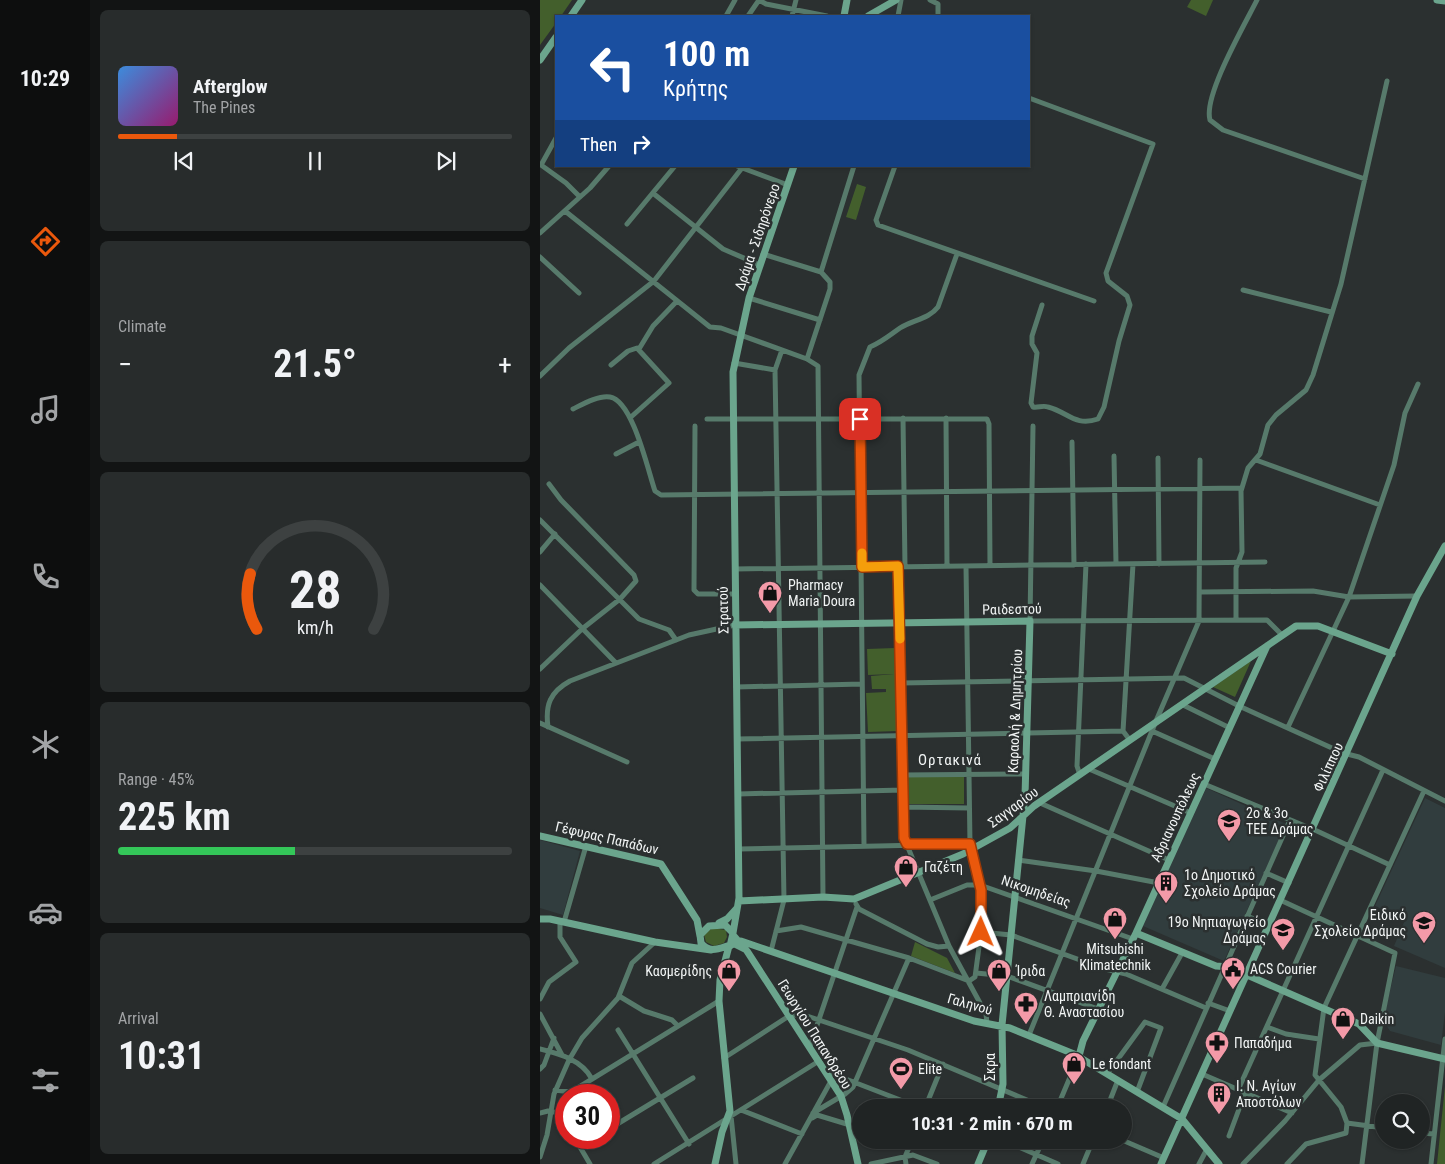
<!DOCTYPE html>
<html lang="en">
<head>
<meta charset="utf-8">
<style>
	:root { --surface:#202424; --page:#282c2c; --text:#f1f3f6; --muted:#a2a4a6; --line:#3d4141; --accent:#ea580c }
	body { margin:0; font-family:"Roboto Condensed",sans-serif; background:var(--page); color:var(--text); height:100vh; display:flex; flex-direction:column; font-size:19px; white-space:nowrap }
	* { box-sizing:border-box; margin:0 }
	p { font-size:16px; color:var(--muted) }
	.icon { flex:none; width:28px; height:28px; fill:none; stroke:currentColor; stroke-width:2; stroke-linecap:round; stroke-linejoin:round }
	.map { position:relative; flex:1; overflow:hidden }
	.panel { display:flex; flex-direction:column; gap:10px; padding:10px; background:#121414; width:450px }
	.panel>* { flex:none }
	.banner { position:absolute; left:15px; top:15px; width:475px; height:152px; border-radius:0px; box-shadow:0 1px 4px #0004,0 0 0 1px var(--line); background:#1a4fa0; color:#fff; overflow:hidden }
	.controls { position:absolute; left:835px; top:1094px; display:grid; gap:10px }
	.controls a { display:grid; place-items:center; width:55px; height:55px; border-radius:50%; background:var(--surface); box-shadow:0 1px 4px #0004,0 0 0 1px var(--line); font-size:25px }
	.speed { position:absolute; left:15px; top:1084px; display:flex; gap:10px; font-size:25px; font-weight:700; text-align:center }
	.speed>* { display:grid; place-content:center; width:65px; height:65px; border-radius:50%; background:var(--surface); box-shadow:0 1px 4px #0004,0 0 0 1px var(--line); line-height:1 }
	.speed .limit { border:8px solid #d22; background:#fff; color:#111 }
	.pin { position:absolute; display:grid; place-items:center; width:42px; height:42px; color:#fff; margin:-21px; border-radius:10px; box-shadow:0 2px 8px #0006 }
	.me { position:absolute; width:55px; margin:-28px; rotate:1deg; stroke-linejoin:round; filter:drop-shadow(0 0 4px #0008) }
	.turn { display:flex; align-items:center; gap:18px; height:105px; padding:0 25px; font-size:22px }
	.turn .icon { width:65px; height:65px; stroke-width:2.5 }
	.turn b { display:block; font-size:35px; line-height:42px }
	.then { display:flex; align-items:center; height:48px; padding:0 25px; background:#0003; gap:10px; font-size:19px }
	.big { font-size:38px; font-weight:700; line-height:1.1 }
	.panel .widget { flex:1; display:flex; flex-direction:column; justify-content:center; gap:8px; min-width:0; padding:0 18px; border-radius:8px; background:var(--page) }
	.panel .dial { align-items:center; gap:0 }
	.dial svg { height:130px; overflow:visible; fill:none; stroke:var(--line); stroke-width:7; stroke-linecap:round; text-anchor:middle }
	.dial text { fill:var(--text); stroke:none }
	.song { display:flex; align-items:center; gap:15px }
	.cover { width:60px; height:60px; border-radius:8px; background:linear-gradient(135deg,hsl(210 70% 55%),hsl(320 70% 35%)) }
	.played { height:5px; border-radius:2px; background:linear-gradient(90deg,var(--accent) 15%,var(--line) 15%) }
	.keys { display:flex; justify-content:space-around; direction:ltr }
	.heat { display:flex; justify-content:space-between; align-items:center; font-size:28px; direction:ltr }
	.charge { height:8px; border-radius:4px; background:linear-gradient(90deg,#34c759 45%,var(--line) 0) }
	.trip { position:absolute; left:312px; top:1099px; width:280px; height:50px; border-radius:25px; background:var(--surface); box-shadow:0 1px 4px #0004,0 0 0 1px var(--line); font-weight:700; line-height:50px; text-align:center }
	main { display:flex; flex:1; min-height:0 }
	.tabs { display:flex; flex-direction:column; width:90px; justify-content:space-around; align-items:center; background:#0d0e0e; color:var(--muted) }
	.tabs .icon { width:35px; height:35px }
	.tabs .selected { color:var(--accent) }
	.tabs b { font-size:22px; color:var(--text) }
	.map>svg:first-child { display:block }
</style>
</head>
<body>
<main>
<nav class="tabs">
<b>10:29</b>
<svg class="icon selected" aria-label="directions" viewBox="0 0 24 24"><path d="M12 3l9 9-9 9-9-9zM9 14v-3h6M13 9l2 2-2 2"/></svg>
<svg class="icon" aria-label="music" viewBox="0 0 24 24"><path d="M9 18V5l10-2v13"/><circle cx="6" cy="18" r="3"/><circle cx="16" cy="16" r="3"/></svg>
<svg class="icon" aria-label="phone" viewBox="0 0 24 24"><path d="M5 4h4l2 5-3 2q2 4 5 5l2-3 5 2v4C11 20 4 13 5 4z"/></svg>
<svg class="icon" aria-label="climate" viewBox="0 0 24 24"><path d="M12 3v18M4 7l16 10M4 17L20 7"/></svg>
<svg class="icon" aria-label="car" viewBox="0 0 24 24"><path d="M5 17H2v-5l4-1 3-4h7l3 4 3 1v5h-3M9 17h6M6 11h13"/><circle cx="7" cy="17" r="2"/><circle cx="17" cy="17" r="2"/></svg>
<svg class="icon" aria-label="filters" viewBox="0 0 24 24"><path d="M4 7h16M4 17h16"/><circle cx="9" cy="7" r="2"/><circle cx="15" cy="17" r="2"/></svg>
</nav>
<section class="panel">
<div class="widget">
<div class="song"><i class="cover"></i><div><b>Afterglow</b><p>The Pines</p></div></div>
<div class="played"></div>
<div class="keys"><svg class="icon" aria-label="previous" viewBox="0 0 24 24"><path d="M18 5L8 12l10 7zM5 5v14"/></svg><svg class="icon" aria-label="pause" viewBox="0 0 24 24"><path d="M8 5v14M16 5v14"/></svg><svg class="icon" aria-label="next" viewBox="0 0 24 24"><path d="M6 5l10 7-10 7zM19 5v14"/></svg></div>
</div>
<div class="widget"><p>Climate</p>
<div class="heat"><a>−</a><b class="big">21.5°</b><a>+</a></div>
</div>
<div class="widget dial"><svg viewBox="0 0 100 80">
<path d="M14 69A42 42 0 1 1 86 69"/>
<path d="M14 69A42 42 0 0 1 10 35" stroke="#ea580c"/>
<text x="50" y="56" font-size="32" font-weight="700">28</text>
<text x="50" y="72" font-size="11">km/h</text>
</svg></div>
<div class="widget"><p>Range · 45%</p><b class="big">225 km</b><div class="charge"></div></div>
<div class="widget"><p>Arrival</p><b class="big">10:31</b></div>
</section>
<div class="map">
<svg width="905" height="1164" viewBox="0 0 905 1164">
	<rect width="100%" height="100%" fill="#2b3030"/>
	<path fill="#313d3e" d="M666 788 746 824 684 961 603 926Z
		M885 798 905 808V968L854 946 865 920 835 906Z
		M0 840 40 851 23 915 0 908Z
		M856 966 905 978V1012L901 1045 850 1031 843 1020Z"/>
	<path fill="#435f2c" d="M0 0H32L21 16H16V23L0 45Z
		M651 0H673L666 16 647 7Z
		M317 184 326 187 316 220 306 217Z
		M355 648 358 731 328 732 326 693 346 692V689H332L331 676 354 674 328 675 327 649Z
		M711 661 695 697 673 687Z
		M367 777H424V804H367Z
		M172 928 186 930 187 937 184 943 174 946 166 942 164 935Z
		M375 942 407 958 415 973 371 956Z
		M905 1086V1164H897Z"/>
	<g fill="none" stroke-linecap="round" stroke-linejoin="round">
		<path stroke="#577a6b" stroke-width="5" d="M390 0 398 4V16
			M717 0C705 24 663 96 670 120L683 130 825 179
			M186 16 195 0
			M208 16 219 0 226 4 287 16
			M252 16 256 0
			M358 16 361 0
			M489 98 613 144 566 273 568 281 587 296 590 305 579 341 564 407 558 419C535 427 528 412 508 407 503 405 498 408 493 407L491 403 497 353 492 344V336L502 305
			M16 138 1 165 26 183 40 197
			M197 166 248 185
			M355 166 336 220 338 225 554 301
			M114 194 183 249 220 265
			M25 211 170 327 181 328 267 359 278 366 283 897
			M87 224 135 166
			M0 233 50 188 69 166
			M223 254 281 272 290 282V289L267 359
			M0 257 39 293
			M281 272 314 166
			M703 290 791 312
			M209 298 280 320
			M99 349 113 326 137 301
			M194 363 235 370
			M71 365 88 351 97 348 129 383 91 417
			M0 376 29 348 114 281 202 168
			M33 409C43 404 59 395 70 397 93 401 108 471 115 491L121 495 702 488
			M363 418 365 567
			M406 418 407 566
			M167 419H447L449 424 450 566
			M155 426 154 590 158 594H195
			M493 426 490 621 727 620 742 635
			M532 442 534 565
			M76 454 99 442
			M574 456 576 564
			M618 458 619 564
			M716 460 840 505
			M0 520 99 619 129 630 136 640
			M0 552 15 534
			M358 567 364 838 409 946 446 1014 447 1023
			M195 569 725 562
			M0 585 75 662
			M661 592 773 591 809 597 877 596
			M696 620V568L702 552 701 491 708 468 720 454 728 425 736 415 766 390 773 375 801 284 847 81
			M0 669 42 629 80 599 96 581 94 575 21 500 9 484
			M361 683 644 678 699 706 803 753 819 757 905 801
			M196 687 322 684
			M643 705 690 728
			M0 723 87 762
			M8 727C5 705 10 692 30 681L149 635 195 625
			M748 727 809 597 854 465 865 413 878 384
			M612 731 675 759
			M197 739 583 731
			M589 739 583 731 593 564
			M549 769 651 813
			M363 775 485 774
			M540 775 537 766 546 564
			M664 784 777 831 850 865
			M198 794 363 790
			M500 803 629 860
			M363 807 429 808
			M324 845 319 375 330 347C342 342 350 335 360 328 372 320 389 319 398 307L417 254
			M199 849 430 844
			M478 860 556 871 619 883
			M726 873 749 883
			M390 900 427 885H440L593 939
			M740 900 855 953 837 1043 822 1164
			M316 904 319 909 387 944 398 947 409 946
			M707 916 729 925
			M24 922 46 846
			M236 931 261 927 369 958 429 981 435 977 441 932V892L430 844 426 566
			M441 932 471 935 565 969 586 974 666 1008
			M231 951 244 900 235 370 242 350
			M436 973 467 976 558 1009
			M622 989 642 953
			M79 996 104 1011 132 1020 138 1026
			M0 999 9 982 36 962 20 937V921
			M668 1003 690 1011
			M0 1014 22 1055
			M727 1027 746 1034 779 1039
			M78 1030 149 1144
			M489 1035 616 721 659 621 660 460
			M270 1046 317 907
			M0 1049C20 1054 42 1060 52 1079
			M184 1058 249 1016 261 1014 368 1050 506 1108
			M0 1069 4 1065 14 1038
			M285 1071 381 1108
			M567 1074 605 1022 621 1028 597 1092
			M662 1074 752 1113
			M15 1090 31 1092 179 1001
			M698 1090 843 770
			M623 1107 750 820
			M385 1108 403 1064
			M517 1108 539 1056
			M567 1108 578 1080
			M201 1110 262 1134
			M0 1113 8 1111 26 1114
			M273 1113 305 1094 313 1087 369 958
			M191 1116 196 1164
			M272 1118 277 1115 310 1125
			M844 1128 807 1123 801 1107 775 1075 784 1008 884 791
			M69 1129 153 1078
			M881 1133 894 1134
			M689 1136 705 1093
			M39 1138 40 1147 50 1164
			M463 1140 518 1164
			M582 1140 624 1158
			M40 1147 55 1138
			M0 1157 7 1135 14 1094 29 1060 42 1038 78 998 92 963 115 942
			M114 1164 279 1061
			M245 1164 291 1081
			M331 1164 373 1155 397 1164
			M366 1164 365 1157 372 1140
			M492 1164 503 1140
			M543 1164 553 1140
			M659 1164 667 1149
			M703 1164 745 1121 779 1080 820 1045 837 1043
			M747 1164 766 1144 806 1133 807 1123
			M891 1164 905 1039"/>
		<path stroke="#6ba58d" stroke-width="7" d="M897 0 905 1
			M31 16 42 0
			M304 16 307 0
			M328 16 356 0
			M0 60 16 37
			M195 625 490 621 485 796 462 1025 463 1084 458 1108
			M0 836 121 864 157 920 160 936
			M199 901 283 897 314 899 423 854 470 828 494 806 756 626H778L852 654
			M0 919H10L115 942 171 950
			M179 923 187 919 197 908
			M193 933 199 898 193 372 209 298 254 166
			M596 933 676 966 689 967 819 1024 837 1043 905 1059
			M193 935 207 951 301 1096 307 1115 318 1164
			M201 941 434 1021 470 1028 534 1054 642 1119 679 1164
			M190 946 193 933 185 925 169 926 160 935 161 943C171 956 183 946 195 944L205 949
			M539 1056 543 1041 596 933 727 646
			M175 1164 182 1132 190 1111 179 1001 180 980 189 946
			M438 1164 448 1140
			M621 1164 877 596 905 546"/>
	</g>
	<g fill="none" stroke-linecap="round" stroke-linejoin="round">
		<defs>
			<path id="route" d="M320 419 322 567 358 566 364 838 367 844H430L441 890V932"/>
		</defs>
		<use href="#route" stroke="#983908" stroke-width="12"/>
		<use href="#route" stroke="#ea580c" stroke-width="9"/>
		<path stroke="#f59e0b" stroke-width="9" d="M322 553V567L358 566 360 639"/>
	</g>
	<defs>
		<symbol id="shop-pin" viewBox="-11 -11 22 30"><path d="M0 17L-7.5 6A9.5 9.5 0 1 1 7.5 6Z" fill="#f39aa8" stroke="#2b3030"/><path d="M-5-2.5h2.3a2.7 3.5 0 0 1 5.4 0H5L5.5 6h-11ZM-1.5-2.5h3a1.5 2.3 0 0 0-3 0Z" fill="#111"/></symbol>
		<symbol id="school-pin" viewBox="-11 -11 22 30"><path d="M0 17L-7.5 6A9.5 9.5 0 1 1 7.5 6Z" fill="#f39aa8" stroke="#2b3030"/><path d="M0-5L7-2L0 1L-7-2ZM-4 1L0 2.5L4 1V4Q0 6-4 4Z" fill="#111"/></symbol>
		<symbol id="building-pin" viewBox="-11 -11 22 30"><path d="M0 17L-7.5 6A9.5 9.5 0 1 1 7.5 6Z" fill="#f39aa8" stroke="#2b3030"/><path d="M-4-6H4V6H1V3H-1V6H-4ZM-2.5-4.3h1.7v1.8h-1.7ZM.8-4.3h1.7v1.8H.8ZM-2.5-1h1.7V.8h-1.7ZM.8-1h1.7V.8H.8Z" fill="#111"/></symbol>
		<symbol id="civic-pin" viewBox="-11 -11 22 30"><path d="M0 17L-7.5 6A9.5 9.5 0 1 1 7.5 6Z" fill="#f39aa8" stroke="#2b3030"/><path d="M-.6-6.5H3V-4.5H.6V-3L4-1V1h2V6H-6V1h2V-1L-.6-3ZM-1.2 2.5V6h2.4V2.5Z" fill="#111"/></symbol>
		<symbol id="pharmacy-pin" viewBox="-11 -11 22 30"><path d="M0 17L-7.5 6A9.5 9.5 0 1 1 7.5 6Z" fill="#f39aa8" stroke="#2b3030"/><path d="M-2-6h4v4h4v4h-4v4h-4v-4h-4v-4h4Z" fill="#111"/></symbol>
		<symbol id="stadium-pin" viewBox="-11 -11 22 30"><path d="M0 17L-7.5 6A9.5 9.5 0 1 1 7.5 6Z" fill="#f39aa8" stroke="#2b3030"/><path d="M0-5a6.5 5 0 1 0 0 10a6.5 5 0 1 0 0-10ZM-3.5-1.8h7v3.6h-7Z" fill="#111"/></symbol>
	</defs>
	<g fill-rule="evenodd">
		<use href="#shop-pin" x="216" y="579" width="28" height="38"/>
		<use href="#school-pin" x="675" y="807" width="28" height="38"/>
		<use href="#shop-pin" x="352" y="853" width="28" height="38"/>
		<use href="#building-pin" x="612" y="869" width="28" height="38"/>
		<use href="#shop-pin" x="561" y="905" width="28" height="38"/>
		<use href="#school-pin" x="870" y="909" width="28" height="38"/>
		<use href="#school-pin" x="729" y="916" width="28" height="38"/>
		<use href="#civic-pin" x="679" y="955" width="28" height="38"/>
		<use href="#shop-pin" x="175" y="957" width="28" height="38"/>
		<use href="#shop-pin" x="445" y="957" width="28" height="38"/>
		<use href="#pharmacy-pin" x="472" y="990" width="28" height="38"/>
		<use href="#shop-pin" x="789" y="1005" width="28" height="38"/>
		<use href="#pharmacy-pin" x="663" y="1029" width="28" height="38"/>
		<use href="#shop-pin" x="520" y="1050" width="28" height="38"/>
		<use href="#stadium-pin" x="347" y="1055" width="28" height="38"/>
		<use href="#building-pin" x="665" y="1080" width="28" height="38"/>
	</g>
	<g text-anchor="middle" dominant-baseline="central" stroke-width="5" stroke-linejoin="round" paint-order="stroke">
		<g font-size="14" fill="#f2f5f5" stroke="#2b3030">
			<text transform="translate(217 237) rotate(-71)">Δράμα - Σιδηρόνερο</text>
			<text transform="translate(472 609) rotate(-1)">Ραιδεστού</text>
			<text transform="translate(183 610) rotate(-91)">Στρατού</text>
			<text transform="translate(475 711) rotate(-88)">Καραολή &amp; Δημητρίου</text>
			<text transform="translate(788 767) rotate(-65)">Φιλίππου</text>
			<text transform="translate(473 807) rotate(-36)">Σαγγαρίου</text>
			<text transform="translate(635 817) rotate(-65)">Αδριανουπόλεως</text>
			<text transform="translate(67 838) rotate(13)">Γέφυρας Παπάδων</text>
			<text transform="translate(496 891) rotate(19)">Νικομηδείας</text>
			<text transform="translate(430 1004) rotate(16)">Γαληνού</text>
			<text transform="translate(275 1034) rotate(58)">Γεωργίου Παπανδρέου</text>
			<text transform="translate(450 1067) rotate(-90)">Σκρα</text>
		</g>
		<g font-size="14" fill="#f2f5f5" stroke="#2b3030" text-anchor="start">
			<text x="248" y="585">Pharmacy<tspan x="248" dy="16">Maria Doura</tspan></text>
			<text x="706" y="813">2ο &amp; 3ο<tspan x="706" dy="16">ΤΕΕ Δράμας</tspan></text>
			<text x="384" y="867">Γαζέτη</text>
			<text x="644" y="875">1ο Δημοτικό<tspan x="644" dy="16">Σχολείο Δράμας</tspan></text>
			<text x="866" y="915" text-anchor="end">Ειδικό<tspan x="866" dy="16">Σχολείο Δράμας</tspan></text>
			<text x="726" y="922" text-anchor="end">19ο Νηπιαγωγείο<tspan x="726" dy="16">Δράμας</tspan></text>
			<text x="575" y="949" text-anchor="middle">Mitsubishi<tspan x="575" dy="16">Klimatechnik</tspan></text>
			<text x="710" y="969">ACS Courier</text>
			<text x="172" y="971" text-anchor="end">Κασμερίδης</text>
			<text x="476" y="971">Ίριδα</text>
			<text x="504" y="996">Λαμπριανίδη<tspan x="504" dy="16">Θ. Αναστασίου</tspan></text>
			<text x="820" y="1019">Daikin</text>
			<text x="694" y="1043">Παπαδήμα</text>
			<text x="552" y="1064">Le fondant</text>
			<text x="378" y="1069">Elite</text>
			<text x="696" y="1086">Ι. Ν. Αγίων<tspan x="696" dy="16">Αποστόλων</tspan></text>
		</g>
		<g font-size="15" letter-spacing="1" fill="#f2f5f5" stroke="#2b3030">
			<text x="410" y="760">Ορτακινά</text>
		</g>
	</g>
</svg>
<div class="controls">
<a><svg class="icon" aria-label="search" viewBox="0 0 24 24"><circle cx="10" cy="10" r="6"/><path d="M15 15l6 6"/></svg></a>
</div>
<div class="speed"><div class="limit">30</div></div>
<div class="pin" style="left:320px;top:419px;background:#d93025"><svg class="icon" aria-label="arrive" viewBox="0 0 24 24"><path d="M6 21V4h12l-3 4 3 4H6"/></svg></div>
<svg class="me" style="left:441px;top:932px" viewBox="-20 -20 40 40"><path d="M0-17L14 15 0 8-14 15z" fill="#ea580c" stroke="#fff" stroke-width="4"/></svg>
<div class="trip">10:31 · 2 min · 670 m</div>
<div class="banner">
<div class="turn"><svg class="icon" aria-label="left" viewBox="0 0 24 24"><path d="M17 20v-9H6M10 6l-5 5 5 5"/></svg><div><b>100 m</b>Κρήτης</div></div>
<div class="then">Then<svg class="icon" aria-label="right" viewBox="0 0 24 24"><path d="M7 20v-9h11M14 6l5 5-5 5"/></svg></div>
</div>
</div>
</main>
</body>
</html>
